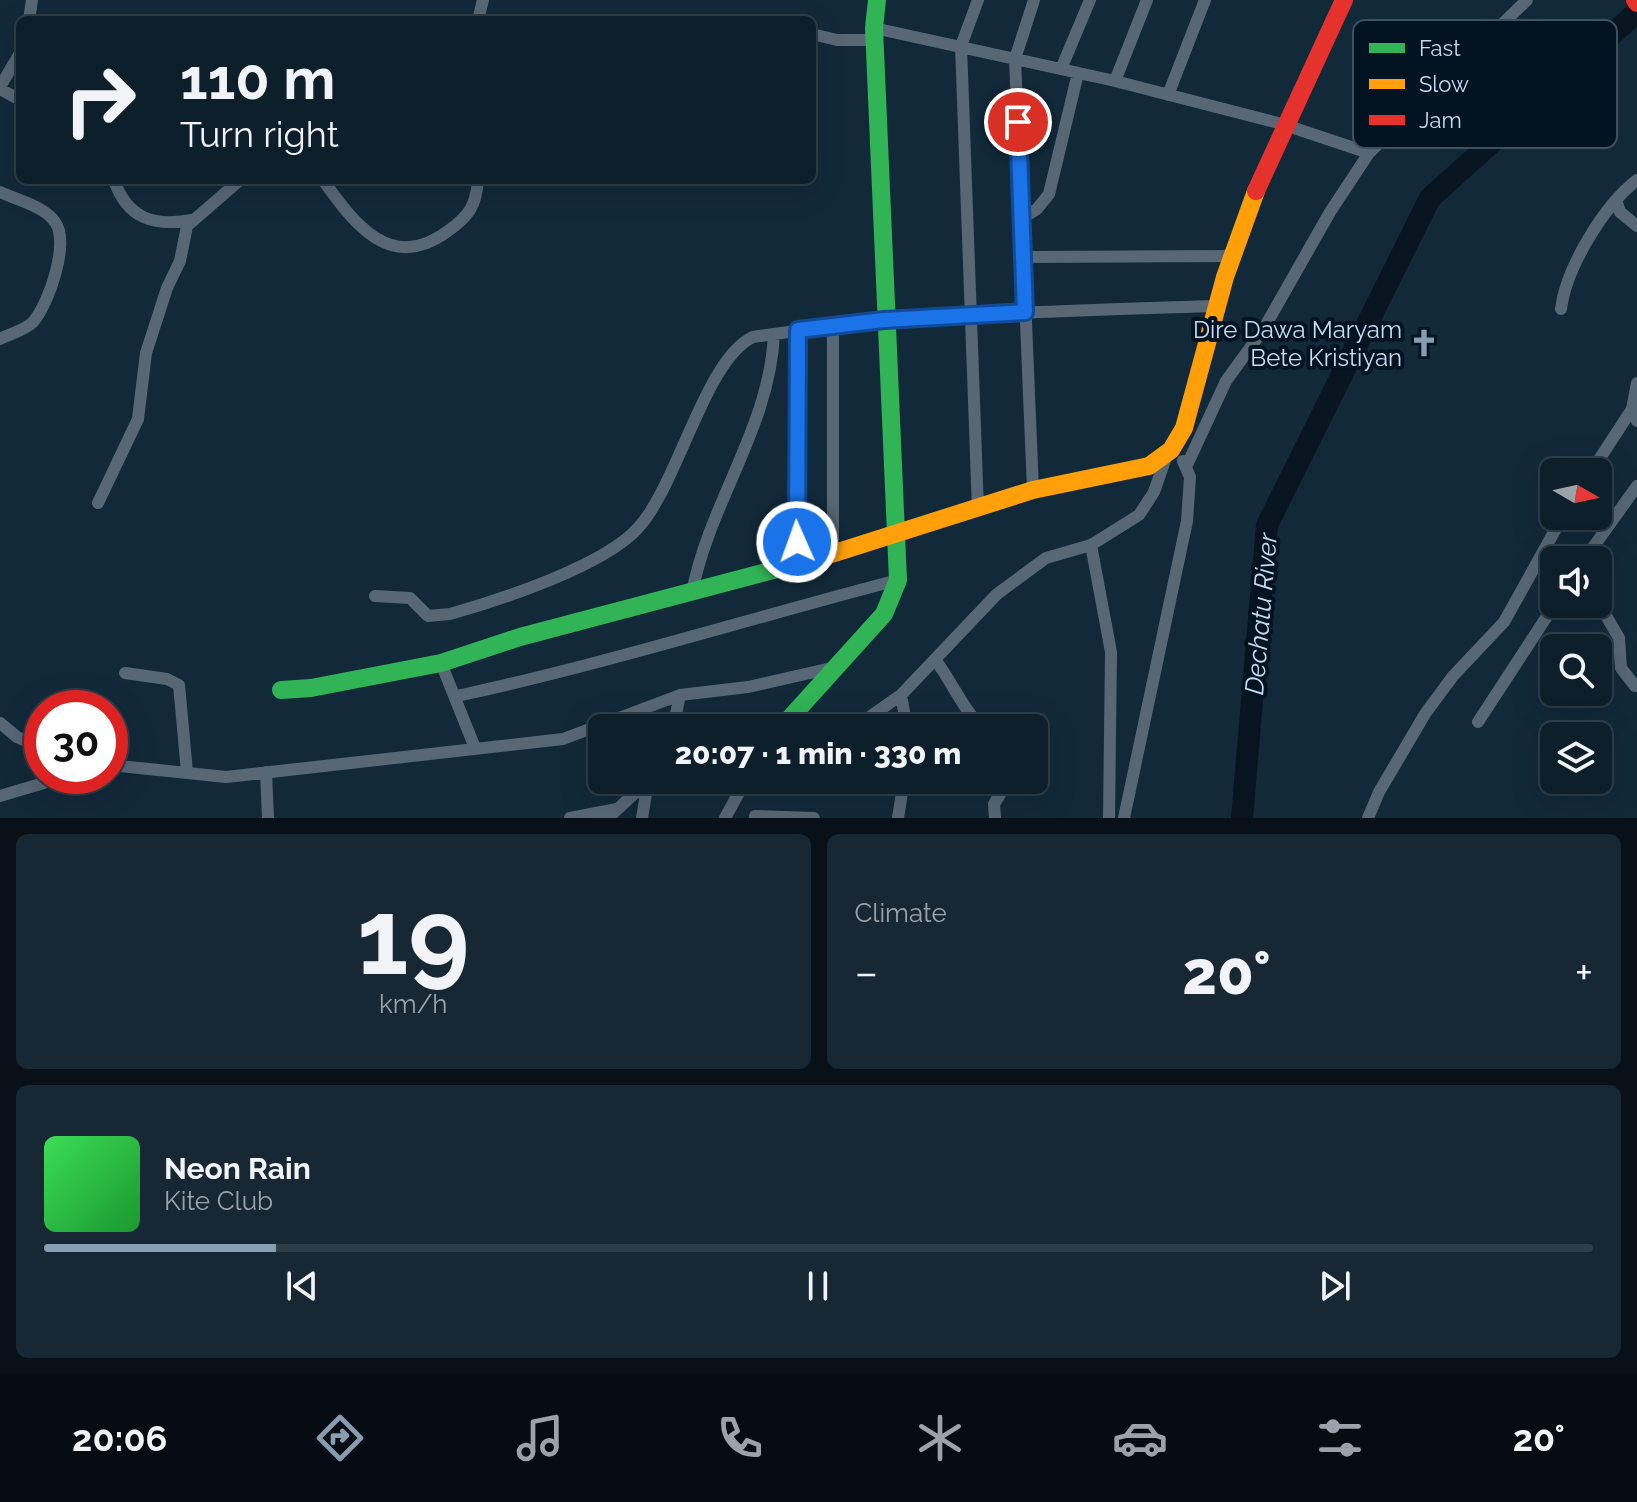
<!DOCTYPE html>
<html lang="en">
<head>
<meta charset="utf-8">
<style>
	:root { --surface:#0e1f2c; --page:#172734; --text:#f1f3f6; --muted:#9ba2a9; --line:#2e3d48; --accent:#879db2 }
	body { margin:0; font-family:Raleway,sans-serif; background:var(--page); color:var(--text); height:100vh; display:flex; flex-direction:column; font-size:30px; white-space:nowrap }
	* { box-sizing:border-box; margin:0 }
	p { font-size:26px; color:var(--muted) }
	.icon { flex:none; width:44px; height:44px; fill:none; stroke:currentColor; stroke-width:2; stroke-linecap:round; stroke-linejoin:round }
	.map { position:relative; height:818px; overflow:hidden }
	.side { display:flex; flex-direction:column; gap:16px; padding:16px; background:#081118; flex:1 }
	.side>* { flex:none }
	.banner { position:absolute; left:16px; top:16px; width:800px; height:168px; border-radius:12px; box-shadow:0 8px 32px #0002,0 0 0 2px var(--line); background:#0e1f2c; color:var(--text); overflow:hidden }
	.needle { width:52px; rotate:99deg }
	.fabs { position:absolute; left:1540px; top:458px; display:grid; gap:16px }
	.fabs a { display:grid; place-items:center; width:72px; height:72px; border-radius:12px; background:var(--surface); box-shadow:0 8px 32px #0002,0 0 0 2px var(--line); font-size:40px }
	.speed { position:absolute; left:24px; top:690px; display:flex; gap:16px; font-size:40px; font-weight:700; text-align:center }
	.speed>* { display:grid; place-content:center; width:104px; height:104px; border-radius:50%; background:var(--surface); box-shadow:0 8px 32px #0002,0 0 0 2px var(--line); line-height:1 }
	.speed .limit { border:12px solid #d22; background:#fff; color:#111 }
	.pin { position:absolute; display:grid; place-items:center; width:68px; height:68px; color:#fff; margin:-34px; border:4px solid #fff; border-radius:50%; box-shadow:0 2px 8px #0007 }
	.me { position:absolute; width:88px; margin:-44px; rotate:358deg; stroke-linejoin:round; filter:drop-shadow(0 0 6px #0008) }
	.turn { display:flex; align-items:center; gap:28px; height:168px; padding:0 32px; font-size:36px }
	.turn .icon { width:104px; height:104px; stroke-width:2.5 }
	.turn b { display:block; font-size:56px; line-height:68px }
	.big { font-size:60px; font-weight:800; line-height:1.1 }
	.side .widget { flex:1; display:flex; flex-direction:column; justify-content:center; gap:12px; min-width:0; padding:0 28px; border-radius:12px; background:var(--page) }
	.side .dial { align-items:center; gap:0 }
	.dial b { font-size:104px; line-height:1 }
	.song { display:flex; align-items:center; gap:24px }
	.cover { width:96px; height:96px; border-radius:12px; background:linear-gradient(135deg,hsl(130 70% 55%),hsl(130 70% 35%)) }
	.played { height:8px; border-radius:4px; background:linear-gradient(90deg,var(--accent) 15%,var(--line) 15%) }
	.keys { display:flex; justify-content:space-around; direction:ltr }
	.heat { display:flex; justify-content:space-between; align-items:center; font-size:44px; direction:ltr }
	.side .tiles { flex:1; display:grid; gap:16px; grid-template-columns:1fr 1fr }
	.widget:last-child { grid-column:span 2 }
	.trip { position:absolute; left:588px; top:714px; width:460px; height:80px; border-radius:12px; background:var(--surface); box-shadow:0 8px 32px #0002,0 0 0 2px var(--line); font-weight:800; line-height:80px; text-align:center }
	.tab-bar { display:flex; height:128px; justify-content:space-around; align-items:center; background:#060c12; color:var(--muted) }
	.tab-bar .icon { width:56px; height:56px }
	.tab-bar .on { color:var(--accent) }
	.tab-bar b { font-size:36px; color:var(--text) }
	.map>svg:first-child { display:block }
</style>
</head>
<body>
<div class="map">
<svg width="1637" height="818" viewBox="0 0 1637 818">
	<rect width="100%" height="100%" fill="#12293a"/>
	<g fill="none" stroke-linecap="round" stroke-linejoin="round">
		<path stroke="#081521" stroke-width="22" d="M1242 818 1267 525 1430 198 1637 12"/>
		<path stroke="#586776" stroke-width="12" d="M978 0 961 46 978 510
			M29 20 32 0
			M478 20 483 0
			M874 28 1115 81 1282 124 1369 153
			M812 34 837 40H874
			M1061 69 1090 0
			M1115 81 1147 0
			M0 87 20 53
			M0 89 20 100
			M1168 95 1205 0
			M114 180C127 218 153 227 192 220
			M323 180C355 225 391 273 448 231 469 216 476 206 478 180
			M0 192C17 200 44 206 55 222 70 242 49 304 33 322 24 331 11 333 0 339
			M1617 203 1620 212 1637 226
			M1022 218 1037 209 1049 194 1078 73
			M1024 257 1233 256
			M1561 309C1566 268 1604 205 1637 180
			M833 326V554
			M1637 383 1632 409 1637 421
			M1187 465 1226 381 1263 330 1330 212 1369 153 1527 0
			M1591 472 1632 409
			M1033 490 1015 59 1034 0
			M98 503 138 419 146 353 167 288 180 261 187 226 240 180
			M1091 545 1111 652 1109 818
			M1584 560 1637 486
			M797 564 798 330
			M692 593C709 503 770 427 774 334
			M375 596 410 598 428 616 450 614C500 600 604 566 638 528 678 485 705 359 753 337 906 314 1059 311 1214 306
			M1598 602 1619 638 1621 668 1635 686
			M936 661C951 680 967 717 984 728
			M441 663 475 748
			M125 673 167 679 179 685 187 772
			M901 695 907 728
			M457 696C606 664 751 618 898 580
			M1478 722 1555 604
			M0 723 17 737 42 748
			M673 728 680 695
			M854 728 901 695 997 594 1046 558 1091 545 1139 515 1154 492 1165 460
			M110 765 226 777 563 739 680 695 748 687 836 667
			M266 772 268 818
			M0 796 67 776
			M755 816 814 818
			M570 818 617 809
			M608 818 649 780
			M642 818 648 782
			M725 818 746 780
			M898 818 904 780
			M995 818 994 804 1009 780
			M1124 818 1187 521 1190 477 1183 461
			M1368 818 1379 792 1425 714 1453 676 1504 622 1563 516"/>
		<path stroke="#30b455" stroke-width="18" d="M281 690 311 688 441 663 520 637 819 558
			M781 728 884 614 898 580 874 28 877 0"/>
		<path stroke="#ff9f0a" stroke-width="18" d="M819 558 1033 490 1149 466 1171 450 1184 428 1225 277 1256 191"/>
		<path stroke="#e5322d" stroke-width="18" d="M1635 0 1637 3
			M1256 191 1344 0"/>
	</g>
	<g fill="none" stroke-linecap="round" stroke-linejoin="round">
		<defs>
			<path id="route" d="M797 542 798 330 884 320 1025 312 1018 122"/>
		</defs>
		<use href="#route" stroke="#114b97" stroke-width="20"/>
		<use href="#route" stroke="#1a73e8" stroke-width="14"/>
	</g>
	<defs>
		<symbol id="church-bare" viewBox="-9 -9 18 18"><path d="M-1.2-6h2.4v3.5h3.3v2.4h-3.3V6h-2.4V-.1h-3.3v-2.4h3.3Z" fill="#879db2" stroke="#041322" stroke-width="2.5" paint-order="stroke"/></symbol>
	</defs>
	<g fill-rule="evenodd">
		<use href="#church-bare" x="1404" y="323" width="40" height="40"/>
	</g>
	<g text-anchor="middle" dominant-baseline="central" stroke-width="8" stroke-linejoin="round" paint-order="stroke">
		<g font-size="24" fill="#c6dcf2" stroke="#041322" text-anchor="end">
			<text x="1402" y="329">Dire Dawa Maryam<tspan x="1402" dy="28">Bete Kristiyan</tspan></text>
		</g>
		<g font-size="26" font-style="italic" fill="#c9ddf2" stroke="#041322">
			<text transform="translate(1261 614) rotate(-85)">Dechatu River</text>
		</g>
	</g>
	<rect x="1353" y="20" width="264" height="128" rx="12" fill="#041322" stroke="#3e4f60" stroke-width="2"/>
	<rect x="1369" y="43" width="36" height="10" fill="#30b455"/>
	<rect x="1369" y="79" width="36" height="10" fill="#ff9f0a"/>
	<rect x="1369" y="115" width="36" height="10" fill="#e5322d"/>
	<g font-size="22" fill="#c6dcf2">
		<text x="1419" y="56">Fast</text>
		<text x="1419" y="92">Slow</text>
		<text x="1419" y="128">Jam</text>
	</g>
</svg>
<div class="fabs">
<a><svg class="needle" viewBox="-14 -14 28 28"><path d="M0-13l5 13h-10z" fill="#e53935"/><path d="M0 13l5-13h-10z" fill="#9ba2a9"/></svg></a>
<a><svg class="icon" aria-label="sound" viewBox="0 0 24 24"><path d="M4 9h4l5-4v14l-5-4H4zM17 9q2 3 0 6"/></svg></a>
<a><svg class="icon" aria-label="search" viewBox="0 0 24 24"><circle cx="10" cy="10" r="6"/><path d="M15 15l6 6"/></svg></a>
<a><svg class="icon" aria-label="layers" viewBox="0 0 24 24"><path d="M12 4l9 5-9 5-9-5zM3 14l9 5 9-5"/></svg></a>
</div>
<div class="speed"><div class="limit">30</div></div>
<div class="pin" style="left:1018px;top:122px;background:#d93025"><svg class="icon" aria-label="arrive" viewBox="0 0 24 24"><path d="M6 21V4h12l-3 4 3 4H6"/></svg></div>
<svg class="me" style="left:797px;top:542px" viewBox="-20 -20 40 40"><circle r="17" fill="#1a73e8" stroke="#fff" stroke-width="3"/><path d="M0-11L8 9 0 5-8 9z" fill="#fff"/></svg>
<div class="trip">20:07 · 1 min · 330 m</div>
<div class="banner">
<div class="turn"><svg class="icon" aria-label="right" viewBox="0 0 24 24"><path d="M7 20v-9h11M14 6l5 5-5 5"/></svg><div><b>110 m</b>Turn right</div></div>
</div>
</div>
<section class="side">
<div class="tiles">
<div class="widget dial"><b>19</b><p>km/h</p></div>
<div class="widget"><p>Climate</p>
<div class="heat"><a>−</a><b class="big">20°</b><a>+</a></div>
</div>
<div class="widget">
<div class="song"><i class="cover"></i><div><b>Neon Rain</b><p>Kite Club</p></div></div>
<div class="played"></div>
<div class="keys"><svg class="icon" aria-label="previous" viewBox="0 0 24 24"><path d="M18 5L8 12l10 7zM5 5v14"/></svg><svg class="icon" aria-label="pause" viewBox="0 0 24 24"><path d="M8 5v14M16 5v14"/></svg><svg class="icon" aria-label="next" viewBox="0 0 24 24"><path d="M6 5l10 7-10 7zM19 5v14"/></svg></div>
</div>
</div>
</section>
<nav class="tab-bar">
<b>20:06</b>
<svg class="icon on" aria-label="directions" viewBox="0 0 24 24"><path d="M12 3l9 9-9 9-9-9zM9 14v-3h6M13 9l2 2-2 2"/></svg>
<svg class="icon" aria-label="music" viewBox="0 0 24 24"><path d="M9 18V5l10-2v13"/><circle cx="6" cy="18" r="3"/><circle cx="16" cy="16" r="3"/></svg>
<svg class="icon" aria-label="phone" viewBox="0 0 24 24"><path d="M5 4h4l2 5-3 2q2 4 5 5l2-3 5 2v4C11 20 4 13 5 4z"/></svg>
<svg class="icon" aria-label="climate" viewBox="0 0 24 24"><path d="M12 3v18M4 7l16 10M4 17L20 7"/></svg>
<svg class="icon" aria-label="car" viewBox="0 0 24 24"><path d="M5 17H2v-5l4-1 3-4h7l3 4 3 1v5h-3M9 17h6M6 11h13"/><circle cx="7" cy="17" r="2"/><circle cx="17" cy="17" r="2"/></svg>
<svg class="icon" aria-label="filters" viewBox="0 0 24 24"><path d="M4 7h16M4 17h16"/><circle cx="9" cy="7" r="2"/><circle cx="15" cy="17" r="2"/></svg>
<b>20°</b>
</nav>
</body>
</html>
